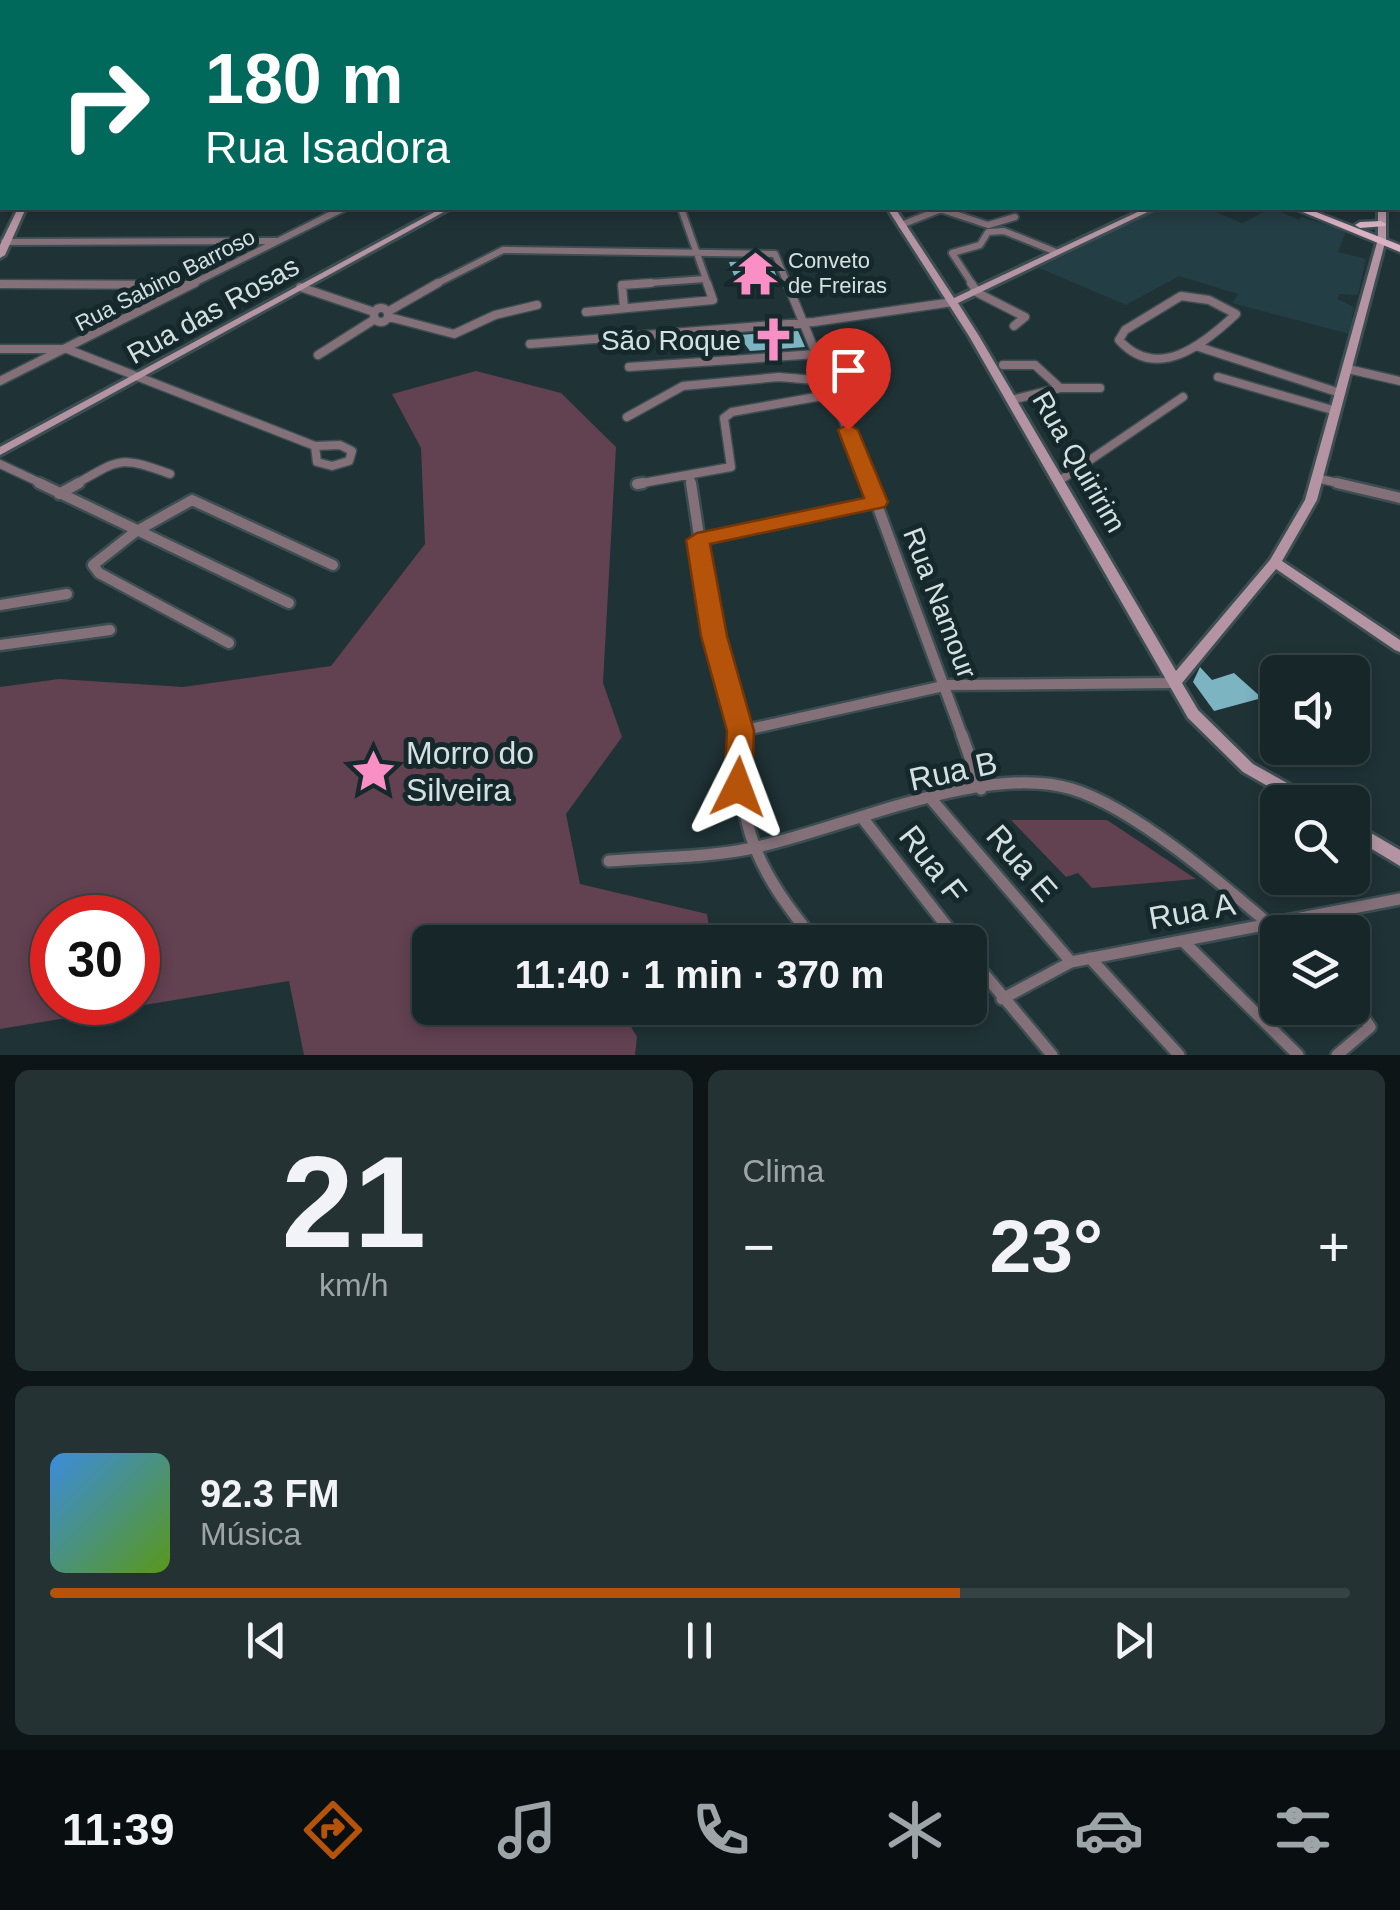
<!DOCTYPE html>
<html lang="pt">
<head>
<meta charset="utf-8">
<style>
	:root { --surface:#172628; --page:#243234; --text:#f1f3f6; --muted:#9ea5a8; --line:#364345; --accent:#b45309 }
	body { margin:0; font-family:Arial,sans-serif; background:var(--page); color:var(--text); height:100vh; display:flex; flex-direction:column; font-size:38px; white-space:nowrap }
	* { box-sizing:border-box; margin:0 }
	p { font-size:32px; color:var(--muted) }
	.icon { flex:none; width:55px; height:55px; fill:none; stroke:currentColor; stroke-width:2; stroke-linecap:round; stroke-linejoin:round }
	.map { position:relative; height:1055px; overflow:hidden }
	.details { display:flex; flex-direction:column; gap:15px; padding:15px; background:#0d1516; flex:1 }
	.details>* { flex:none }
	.hud { position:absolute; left:0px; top:0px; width:1400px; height:210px; box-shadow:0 5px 15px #0003,0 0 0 2px var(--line); background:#00695c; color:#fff; overflow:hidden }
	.tools { position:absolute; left:1260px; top:655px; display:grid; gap:20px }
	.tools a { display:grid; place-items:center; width:110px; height:110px; border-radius:15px; background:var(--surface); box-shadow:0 5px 15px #0003,0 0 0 2px var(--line); font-size:50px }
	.speed { position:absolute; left:30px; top:895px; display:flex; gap:20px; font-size:50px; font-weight:700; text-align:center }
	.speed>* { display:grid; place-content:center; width:130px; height:130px; border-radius:50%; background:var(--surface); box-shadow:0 5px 15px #0003,0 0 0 2px var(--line); line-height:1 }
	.speed .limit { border:15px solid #d22; background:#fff; color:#111 }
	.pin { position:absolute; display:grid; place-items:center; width:85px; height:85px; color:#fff; margin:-102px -42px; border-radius:50% 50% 50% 0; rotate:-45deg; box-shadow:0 0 10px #0007 }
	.pin .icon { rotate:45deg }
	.me { position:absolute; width:110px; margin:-55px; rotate:3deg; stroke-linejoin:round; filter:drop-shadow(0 0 8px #0008) }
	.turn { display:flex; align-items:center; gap:35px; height:210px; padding:0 40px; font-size:45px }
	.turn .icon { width:130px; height:130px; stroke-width:2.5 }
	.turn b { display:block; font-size:70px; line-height:85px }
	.big { font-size:75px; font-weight:700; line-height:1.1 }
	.details .widget { flex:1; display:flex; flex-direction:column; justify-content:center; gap:15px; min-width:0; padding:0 35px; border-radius:15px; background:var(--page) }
	.details .dial { align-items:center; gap:0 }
	.dial b { font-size:130px; line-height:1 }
	.song { display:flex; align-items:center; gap:30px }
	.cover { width:120px; height:120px; border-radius:15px; background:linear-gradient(135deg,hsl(210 70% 55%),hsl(90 70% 35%)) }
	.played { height:10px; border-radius:5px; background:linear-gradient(90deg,var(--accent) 70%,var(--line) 70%) }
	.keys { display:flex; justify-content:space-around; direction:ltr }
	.heat { display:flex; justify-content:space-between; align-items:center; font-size:55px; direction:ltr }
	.details .tiles { flex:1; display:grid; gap:15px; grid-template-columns:1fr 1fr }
	.widget:last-child { grid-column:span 2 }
	.trip { position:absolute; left:412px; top:925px; width:575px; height:100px; border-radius:15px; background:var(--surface); box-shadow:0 5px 15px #0003,0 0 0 2px var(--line); font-weight:700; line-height:100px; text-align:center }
	.menu { display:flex; height:160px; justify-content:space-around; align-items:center; background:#090f10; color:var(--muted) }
	.menu .icon { width:70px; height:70px }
	.menu .current { color:var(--accent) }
	.menu b { font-size:45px; color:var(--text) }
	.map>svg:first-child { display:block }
</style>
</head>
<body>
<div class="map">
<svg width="1400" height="1055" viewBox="0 0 1400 1055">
	<rect width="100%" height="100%" fill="#1f3236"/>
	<path fill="#243e45" d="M1162 208H1221L1213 211 1242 223 1272 208 1299 220 1302 217 1346 231 1338 252 1366 259 1358 295 1340 294 1337 299 1354 307 1349 334 1232 303 1238 294 1179 276 1126 305 1039 268Z"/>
	<path fill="#624151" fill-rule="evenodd" d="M476 371 561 393 616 447 603 683 622 737 566 814 580 884 707 914 711 942H430V1008H644L626 1018 637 1037 635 1055H304L289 981 0 1029V687L59 679 183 687 331 666 425 544 421 448 392 394ZM52 918H138V1002H52Z
		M1011 820H1107L1196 879 1092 888 1078 873 1066 877Z"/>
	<path fill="#7cb4c2" d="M770 261 780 284 738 286 729 262Z
		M798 331 805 347 750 351 738 335Z
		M1200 667 1212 680 1234 673 1262 698 1214 711 1193 682Z"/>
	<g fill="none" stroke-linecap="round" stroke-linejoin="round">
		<defs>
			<path id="street-far4" d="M195 0 203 2
				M294 0 303 2
				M417 0 426 2
				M672 0 692 2
				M826 0 840 2
				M1294 0 1300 2
				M1324 0 1337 2
				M12 2 24 0
				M1004 2 1014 0
				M1102 2 1115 0
				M1166 2 1172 0
				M1219 2 1223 0"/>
			<path id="street-far3" d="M681 208 708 285
				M940 209 988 225 1015 217
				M901 225 944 208
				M4 242 276 241
				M0 284 188 285
				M190 285 344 208
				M434 285 503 250 775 254 788 285
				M622 285 705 279
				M973 285 952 253 980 245 988 232 1004 231 1056 252"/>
			<path id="street-far2" d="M787 283 870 485
				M971 283 976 290
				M0 284 188 285
				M300 287 374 312
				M974 291 1025 317 1014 326
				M1181 296 1209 300 1236 314C1203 345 1157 382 1119 340L1125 330Z
				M624 308 622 285 651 283
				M374 315a7 7 0 1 1 14 0a7 7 0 1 1-14 0Z
				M389 311 438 283
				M586 312 713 300 707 283
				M389 317 454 334 495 315 537 305
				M530 344 814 322 953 302
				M1196 346 1340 393
				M0 349H67L315 446
				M318 355 375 319
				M1003 365H1035L1060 388
				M629 367 817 354
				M1348 369 1400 381
				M1218 377 1336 411
				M0 381 195 283
				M1011 400 1060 388H1100
				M627 417 683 386 779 377 827 381
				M340 445 352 451 349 461 332 466 317 462 315 446Z
				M0 464 45 485
				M690 476 691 485
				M1320 479 1347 485
				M1059 481 1183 397
				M637 484 731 467 724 418 732 412 833 394
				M74 485C121 459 118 455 170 474"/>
			<path id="street-far1" d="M39 483 289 603
				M691 483 714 635 741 738
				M869 483 963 738
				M1337 483 1400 498
				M637 484 643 483
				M59 494 79 483
				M697 540 877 502
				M0 605 67 594
				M229 643 99 573 93 565 135 532 192 500 333 565
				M0 645 110 630
				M741 731 948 685 1174 683"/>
			<path id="street" d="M741 735C736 829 758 871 816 942
				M962 735 981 789
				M932 800 1071 962
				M864 820 959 942
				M609 861C657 857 706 858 753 848 843 829 983 762 1072 789 1135 808 1227 888 1278 932
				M1183 941 1298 1055
				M970 957 1052 1055
				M1090 958 1179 1055
				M1002 999 1071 962 1400 899
				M1337 1055 1370 1027 1352 1001"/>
			<path id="secondary" d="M509 0H519L513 2H505Z
				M731 0H738L735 2H729Z
				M1384 0H1390L1389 2H1383Z
				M0 23 2 24V29L0 28Z
				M2 41V48L0 49V42Z
				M0 164H2V169H0Z
				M18 208H26L5 255 0 258V245Z
				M442 208H451L0 455V447Z
				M887 208H895L954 298 1146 208H1156L958 303 979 336 1176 671 1270 560 1305 500 1378 239V208H1386V239L1317 500 1282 561 1400 640V652L1395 650 1276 569 1182 683 1198 710 1253 764 1314 798 1316 802H1296L1243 772 1188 718 969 336Z
				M1352 822 1400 850V866L1352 837Z"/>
			<path id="primary" d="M0 32H2V36H0Z
				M1293 208H1306L1400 245V252Z
				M1381 221 1386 224 1385 226 1360 228 1355 225 1360 222Z"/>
		</defs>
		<use href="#street-far4" stroke="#3c4e52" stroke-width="8"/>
		<use href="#street-far3" stroke="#3c4e52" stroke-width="10"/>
		<use href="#street-far2" stroke="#3c4e52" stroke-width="11"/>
		<use href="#street-far1" stroke="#3c4e52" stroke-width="15"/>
		<use href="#street" stroke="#3c4e52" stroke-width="16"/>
		<use href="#secondary" stroke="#3c4e52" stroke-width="6"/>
		<use href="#primary" stroke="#3c4e52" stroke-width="5"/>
		<use href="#street-far4" stroke="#837079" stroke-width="5"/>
		<use href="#street-far3" stroke="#837079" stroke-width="6"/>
		<use href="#street-far2" stroke="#837079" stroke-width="8"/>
		<use href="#street-far1" stroke="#837079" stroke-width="10"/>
		<use href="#street" stroke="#837079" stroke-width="11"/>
		<use href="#secondary" fill="#b494a3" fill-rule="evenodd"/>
		<use href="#primary" fill="#d9b1c3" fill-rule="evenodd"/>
	</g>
	<path fill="#b45309" stroke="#753606" stroke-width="2.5" d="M848 424 858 430 888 502 885 507 710 544 727 636 754 731 752 787 748 795H728L724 787 727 731 701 636 686 540 697 533 864 498 838 430Z"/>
	<defs>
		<symbol id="temple-bare" viewBox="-9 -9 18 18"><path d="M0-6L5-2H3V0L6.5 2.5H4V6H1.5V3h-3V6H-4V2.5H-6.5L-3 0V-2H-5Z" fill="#fa8fc6" stroke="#15282c" stroke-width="2.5" paint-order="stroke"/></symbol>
		<symbol id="church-bare" viewBox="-9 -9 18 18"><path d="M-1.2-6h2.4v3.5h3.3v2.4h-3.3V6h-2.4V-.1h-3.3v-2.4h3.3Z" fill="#fa8fc6" stroke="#15282c" stroke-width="2.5" paint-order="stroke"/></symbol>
		<symbol id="sight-bare" viewBox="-9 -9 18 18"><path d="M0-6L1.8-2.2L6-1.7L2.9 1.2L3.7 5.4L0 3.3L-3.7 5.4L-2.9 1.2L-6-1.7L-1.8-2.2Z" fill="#fa8fc6" stroke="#15282c" stroke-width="2.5" paint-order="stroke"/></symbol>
	</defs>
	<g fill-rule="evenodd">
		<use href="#temple-bare" x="724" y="242" width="63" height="63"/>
		<use href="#church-bare" x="742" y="308" width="63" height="63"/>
		<use href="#sight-bare" x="342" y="740" width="63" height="63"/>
	</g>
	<g text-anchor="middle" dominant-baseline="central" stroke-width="10" stroke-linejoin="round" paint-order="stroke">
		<g font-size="22" fill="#d5e0e3" stroke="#15282c" text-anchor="start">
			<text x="788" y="260">Conveto<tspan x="788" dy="25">de Freiras</tspan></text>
		</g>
		<g font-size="22" fill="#d5e0e3" stroke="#15282c">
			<text transform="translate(165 280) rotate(-27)">Rua Sabino Barroso</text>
		</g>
		<g font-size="28" fill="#d5e0e3" stroke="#15282c">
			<text transform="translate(213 310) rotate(-29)">Rua das Rosas</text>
			<text transform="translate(1079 462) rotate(60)">Rua Quiririm</text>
			<text transform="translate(940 603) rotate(69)">Rua Namour</text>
		</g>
		<g font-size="28" fill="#d5e0e3" stroke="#15282c" text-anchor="end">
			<text x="741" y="340">São Roque</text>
		</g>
		<g font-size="32" fill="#d5e0e3" stroke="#15282c" text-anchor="start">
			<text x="406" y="753">Morro do<tspan x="406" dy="37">Silveira</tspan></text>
		</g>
		<g font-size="32" fill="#d5e0e3" stroke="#15282c">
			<text transform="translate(953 771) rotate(-12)">Rua B</text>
			<text transform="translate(1022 863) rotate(49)">Rua E</text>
			<text transform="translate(933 864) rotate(52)">Rua F</text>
			<text transform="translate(1192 911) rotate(-10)">Rua A</text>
		</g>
	</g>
</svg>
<div class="tools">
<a><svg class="icon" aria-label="sound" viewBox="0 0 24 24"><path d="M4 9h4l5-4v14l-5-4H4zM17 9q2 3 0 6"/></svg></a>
<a><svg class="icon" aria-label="search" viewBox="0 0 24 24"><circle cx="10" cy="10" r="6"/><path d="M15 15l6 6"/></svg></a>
<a><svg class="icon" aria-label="layers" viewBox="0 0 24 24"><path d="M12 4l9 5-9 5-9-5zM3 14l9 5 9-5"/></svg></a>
</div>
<div class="speed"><div class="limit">30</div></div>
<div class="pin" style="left:848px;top:430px;background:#d93025"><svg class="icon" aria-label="arrive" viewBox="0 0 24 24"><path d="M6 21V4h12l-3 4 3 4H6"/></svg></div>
<svg class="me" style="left:738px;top:787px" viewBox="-20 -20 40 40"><path d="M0-17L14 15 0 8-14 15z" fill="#b45309" stroke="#fff" stroke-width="4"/></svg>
<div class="trip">11:40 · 1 min · 370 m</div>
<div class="hud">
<div class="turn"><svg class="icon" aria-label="right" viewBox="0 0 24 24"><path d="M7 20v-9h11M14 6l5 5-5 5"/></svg><div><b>180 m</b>Rua Isadora</div></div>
</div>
</div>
<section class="details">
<div class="tiles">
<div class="widget dial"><b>21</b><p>km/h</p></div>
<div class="widget"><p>Clima</p>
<div class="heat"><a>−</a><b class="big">23°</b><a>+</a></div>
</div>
<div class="widget">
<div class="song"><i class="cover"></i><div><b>92.3 FM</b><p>Música</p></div></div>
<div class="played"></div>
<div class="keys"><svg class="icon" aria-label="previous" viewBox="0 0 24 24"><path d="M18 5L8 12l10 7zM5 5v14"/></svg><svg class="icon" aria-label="pause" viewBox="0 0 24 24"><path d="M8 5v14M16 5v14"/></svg><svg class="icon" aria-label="next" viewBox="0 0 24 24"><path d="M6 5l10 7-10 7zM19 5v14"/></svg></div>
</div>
</div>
</section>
<nav class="menu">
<b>11:39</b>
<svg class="icon current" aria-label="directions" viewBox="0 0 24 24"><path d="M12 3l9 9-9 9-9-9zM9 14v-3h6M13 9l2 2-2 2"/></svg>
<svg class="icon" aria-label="music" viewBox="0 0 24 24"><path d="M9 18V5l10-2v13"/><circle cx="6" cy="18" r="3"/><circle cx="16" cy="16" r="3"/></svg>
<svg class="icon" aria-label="phone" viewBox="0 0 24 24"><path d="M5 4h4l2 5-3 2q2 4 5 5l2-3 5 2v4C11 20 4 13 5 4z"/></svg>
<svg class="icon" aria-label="climate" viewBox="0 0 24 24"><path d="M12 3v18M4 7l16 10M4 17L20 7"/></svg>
<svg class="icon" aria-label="car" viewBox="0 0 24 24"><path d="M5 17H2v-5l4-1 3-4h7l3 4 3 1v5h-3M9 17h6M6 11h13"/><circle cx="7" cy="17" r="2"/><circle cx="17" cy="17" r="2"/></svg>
<svg class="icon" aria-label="filters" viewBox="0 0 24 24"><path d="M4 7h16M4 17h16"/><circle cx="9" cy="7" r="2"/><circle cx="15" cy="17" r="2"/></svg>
</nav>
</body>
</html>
